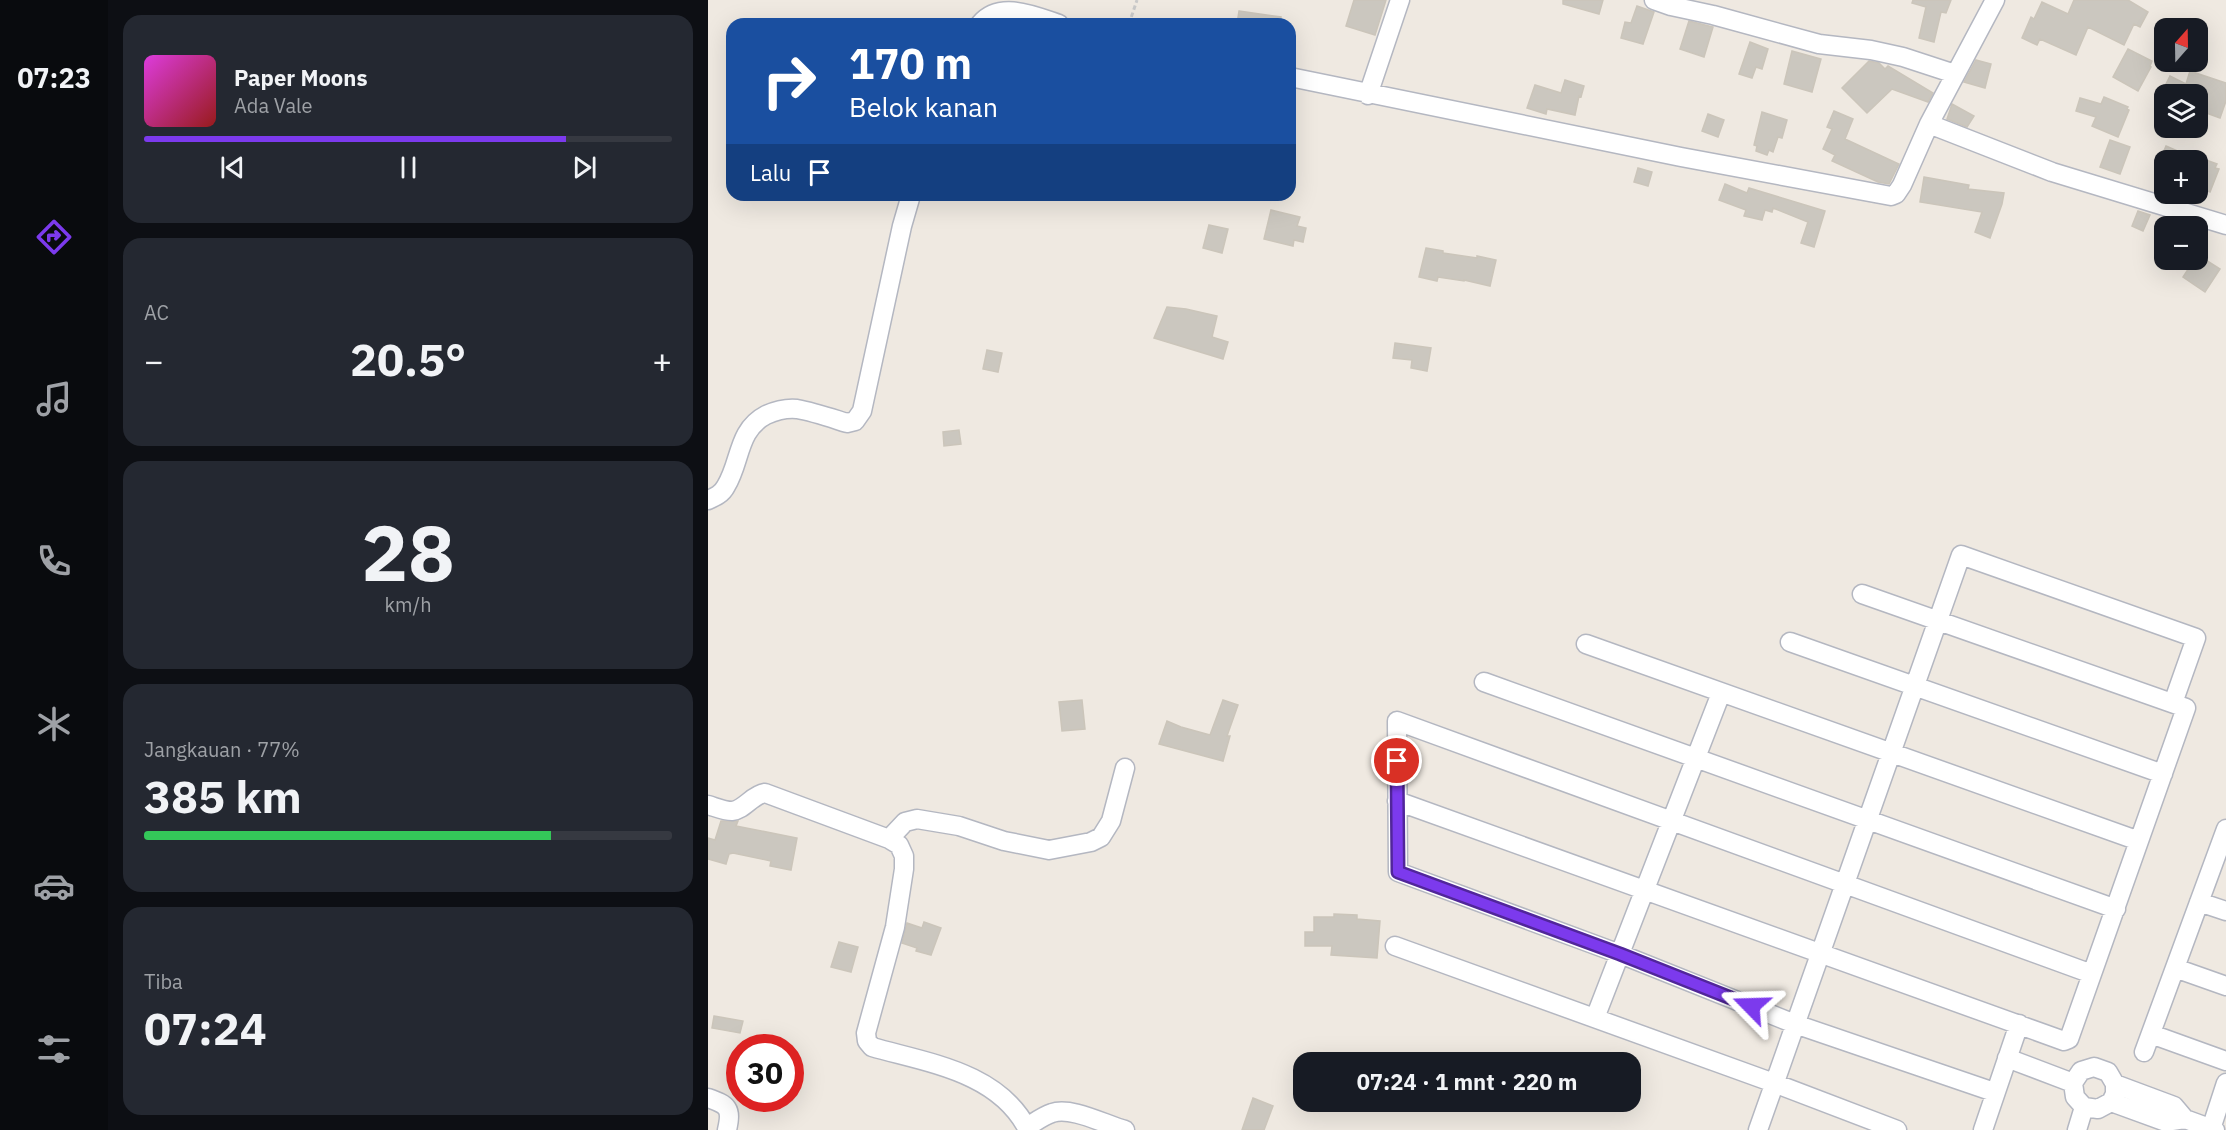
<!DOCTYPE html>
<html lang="id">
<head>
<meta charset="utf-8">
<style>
	:root { --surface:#171b24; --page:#242831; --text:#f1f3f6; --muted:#9ea1a6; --line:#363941; --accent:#7c3aed }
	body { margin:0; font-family:"IBM Plex Sans",sans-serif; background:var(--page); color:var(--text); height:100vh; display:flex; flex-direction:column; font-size:22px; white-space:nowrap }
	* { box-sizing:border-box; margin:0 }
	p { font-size:20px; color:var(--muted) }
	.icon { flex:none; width:33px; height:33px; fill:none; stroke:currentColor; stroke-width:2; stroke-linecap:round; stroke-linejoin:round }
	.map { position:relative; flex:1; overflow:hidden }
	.sheet { display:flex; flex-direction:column; gap:15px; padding:15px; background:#0d0f14; width:600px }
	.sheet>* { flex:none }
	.guide { position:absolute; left:18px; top:18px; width:570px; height:183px; border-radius:18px; box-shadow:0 6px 24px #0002; background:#1a4fa0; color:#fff; overflow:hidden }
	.needle { width:39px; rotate:20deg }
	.tools { position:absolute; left:1446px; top:18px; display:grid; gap:12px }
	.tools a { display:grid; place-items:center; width:54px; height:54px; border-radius:12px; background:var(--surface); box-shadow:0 6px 24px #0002; font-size:30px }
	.speed { position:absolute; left:18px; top:1034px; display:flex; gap:12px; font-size:30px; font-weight:700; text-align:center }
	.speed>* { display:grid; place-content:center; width:78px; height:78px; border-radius:50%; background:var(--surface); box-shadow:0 6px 24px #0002; line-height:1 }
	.speed .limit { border:9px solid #d22; background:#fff; color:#111 }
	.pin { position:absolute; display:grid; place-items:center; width:51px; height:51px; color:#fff; margin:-26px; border:3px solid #fff; border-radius:50%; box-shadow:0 2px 6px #0007 }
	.me { position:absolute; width:66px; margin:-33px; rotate:292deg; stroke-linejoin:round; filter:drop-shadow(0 0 4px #0008) }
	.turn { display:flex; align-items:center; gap:21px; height:126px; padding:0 24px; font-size:27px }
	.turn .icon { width:78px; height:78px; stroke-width:2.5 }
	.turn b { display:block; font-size:42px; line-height:51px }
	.then { display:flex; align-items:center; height:57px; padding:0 24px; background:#0003; gap:12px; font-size:22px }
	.big { font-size:45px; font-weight:700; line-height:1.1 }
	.sheet .widget { flex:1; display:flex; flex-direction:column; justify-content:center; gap:9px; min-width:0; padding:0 21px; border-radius:18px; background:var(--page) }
	.sheet .dial { align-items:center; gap:0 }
	.dial b { font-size:78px; line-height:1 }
	.song { display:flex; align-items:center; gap:18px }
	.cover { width:72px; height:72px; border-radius:9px; background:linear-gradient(135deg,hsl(300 70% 55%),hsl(0 70% 35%)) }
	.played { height:6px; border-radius:3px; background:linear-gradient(90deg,var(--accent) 80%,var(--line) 80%) }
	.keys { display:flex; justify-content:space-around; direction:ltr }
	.heat { display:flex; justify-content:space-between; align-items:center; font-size:33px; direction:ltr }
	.charge { height:9px; border-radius:4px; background:linear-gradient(90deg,#34c759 77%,var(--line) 0) }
	.trip { position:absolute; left:585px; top:1052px; width:348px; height:60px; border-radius:18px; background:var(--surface); box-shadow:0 6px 24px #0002; font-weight:700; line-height:60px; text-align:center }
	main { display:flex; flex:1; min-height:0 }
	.dock { display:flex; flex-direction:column; width:108px; justify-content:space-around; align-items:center; background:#090b0e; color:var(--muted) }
	.dock .icon { width:42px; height:42px }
	.dock .current { color:var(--accent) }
	.dock b { font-size:27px; color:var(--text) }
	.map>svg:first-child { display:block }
</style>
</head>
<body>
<main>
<nav class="dock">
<b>07:23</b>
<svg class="icon current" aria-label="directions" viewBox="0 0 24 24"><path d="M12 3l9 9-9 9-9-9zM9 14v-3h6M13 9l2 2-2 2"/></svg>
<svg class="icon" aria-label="music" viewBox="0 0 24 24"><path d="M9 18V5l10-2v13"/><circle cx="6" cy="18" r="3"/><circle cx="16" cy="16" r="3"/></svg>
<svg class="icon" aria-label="phone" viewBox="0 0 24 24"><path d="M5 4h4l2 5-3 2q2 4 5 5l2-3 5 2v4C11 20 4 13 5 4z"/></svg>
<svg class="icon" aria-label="climate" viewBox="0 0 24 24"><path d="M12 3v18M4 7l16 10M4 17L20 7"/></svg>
<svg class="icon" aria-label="car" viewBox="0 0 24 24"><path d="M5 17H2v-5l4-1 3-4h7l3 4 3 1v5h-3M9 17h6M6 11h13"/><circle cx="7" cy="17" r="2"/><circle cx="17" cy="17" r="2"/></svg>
<svg class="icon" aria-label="filters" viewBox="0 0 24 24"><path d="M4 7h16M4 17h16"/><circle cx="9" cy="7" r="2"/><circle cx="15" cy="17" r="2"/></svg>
</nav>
<section class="sheet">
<div class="widget">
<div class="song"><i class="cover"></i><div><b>Paper Moons</b><p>Ada Vale</p></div></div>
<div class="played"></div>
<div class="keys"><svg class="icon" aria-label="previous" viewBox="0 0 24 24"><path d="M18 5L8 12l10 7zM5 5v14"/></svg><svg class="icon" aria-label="pause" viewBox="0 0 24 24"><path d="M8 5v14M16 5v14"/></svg><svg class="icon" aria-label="next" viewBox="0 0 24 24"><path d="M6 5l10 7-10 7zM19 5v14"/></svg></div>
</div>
<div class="widget"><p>AC</p>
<div class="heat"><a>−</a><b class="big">20.5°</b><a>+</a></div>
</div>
<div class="widget dial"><b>28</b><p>km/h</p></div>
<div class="widget"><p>Jangkauan · 77%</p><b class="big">385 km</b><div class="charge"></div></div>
<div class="widget"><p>Tiba</p><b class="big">07:24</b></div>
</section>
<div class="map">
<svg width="1518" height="1130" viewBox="0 0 1518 1130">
	<rect width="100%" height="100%" fill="#efe9e1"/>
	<path fill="#cbc7bf" stroke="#cbc5ba" stroke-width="1.5" d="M646 0H678L667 35 638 26Z
		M855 0H895L891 14 855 4Z
		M1205 0H1243L1238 13 1233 12 1226 42 1211 38 1218 7 1204 3Z
		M1366 0H1420L1440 12 1432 27 1426 24 1416 45 1380 27 1368 55 1332 39 1329 45 1314 38 1323 17 1326 19 1334 2 1360 14Z
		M929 6 946 12 935 44 913 38 917 22 923 23Z
		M531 11 573 17 572 24H529Z
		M981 21 1005 27 996 57 972 49Z
		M1042 42 1060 49 1054 69 1048 67 1044 78 1031 74Z
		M1420 49 1444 61 1442 66 1443 67 1430 91 1405 77Z
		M1084 51 1113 59 1104 92 1076 84Z
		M1268 60 1283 64 1277 88 1256 82Z
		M1161 61 1171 63 1177 69 1180 66 1225 93 1220 102 1184 89 1159 113 1134 88Z
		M1482 71 1518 83V101L1512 118 1490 110V94H1453L1462 76 1478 84Z
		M857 80 876 86 873 97 871 96 867 115 839 109 838 114 819 108 827 85 853 93Z
		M1396 97 1420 107 1419 109 1421 110 1410 137 1384 126 1388 117 1368 111 1372 98 1393 104Z
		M1244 104 1266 116 1259 127 1239 119Z
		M1126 111 1145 119 1137 139 1191 164 1181 184 1170 182 1124 161 1127 155 1115 149 1124 129 1119 127Z
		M1054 112 1079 120 1074 138 1070 137 1065 152 1061 150 1059 155 1048 151 1049 146 1046 145Z
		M1000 114 1016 120 1010 137 994 131Z
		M1402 140 1422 147 1412 174 1392 167Z
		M1458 146 1490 160V157L1509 164 1507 168 1511 169 1502 192 1490 187V160H1452Z
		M930 168 944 172 940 186 926 182Z
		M1216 177 1261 185 1260 189 1296 193 1294 204 1282 238 1267 232 1274 212 1212 202Z
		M1017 184 1039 193 1041 188 1117 211 1106 247 1093 243 1100 222 1065 208 1064 212 1057 210 1054 220 1036 216 1038 210 1011 200Z
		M563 210 592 217 589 226 598 228 595 242 586 240 585 246 556 239Z
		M1430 211 1442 215 1435 231 1424 226Z
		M501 225 520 229 514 253 495 248Z
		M718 248 735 251V253L769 258V256L788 260 782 286 756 280V281L730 277 729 281 711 277Z
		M1490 255 1512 269 1497 292 1475 277 1486 260H1490Z
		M459 307 478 309 509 316 504 337 520 342 515 359 446 338Z
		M687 343 723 348 719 371 703 368 704 360 685 358Z
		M279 350 294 353 290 372 275 369Z
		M251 430 253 444 236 446 235 432Z
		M374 700 377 729 354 731 351 702Z
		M515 700 530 705 519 736H522L515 761 451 744 459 721 473 727 502 735Z
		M13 821H30L28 826 89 838 83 870 62 866 63 861 25 853 21 854 18 864 0 859V838L7 840Z
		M626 914 649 915V919L672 921 669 958 623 955 624 946H597V932H606V917H626Z
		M216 922 233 928 223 955 208 951 209 948 194 943 199 923 214 928Z
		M131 942 150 947 143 972 123 967Z
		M6 1016 35 1021 32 1033 4 1028Z
		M545 1098 565 1106 556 1130H534Z"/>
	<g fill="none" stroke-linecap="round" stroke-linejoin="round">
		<defs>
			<path id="minor" d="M946 0 963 6 1005 15 1111 44 1163 50 1195 57 1247 74
				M272 24C292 0 327 16 351 24
				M582 77 973 157 1183 196 1188 194 1194 185 1221 124 1287 0
				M660 95 692 0
				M1221 124 1344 172 1518 225
				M0 500C7 497 14 494 18 486 33 462 29 430 58 415 67 411 79 408 89 409 106 412 123 418 139 423L147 421 154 411 194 226 203 195
				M1082 642 1455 774
				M878 644 1431 841
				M776 682 1408 909
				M689 801 1356 1041 1361 1039 1478 708 1154 594
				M0 805C7 807 16 811 24 811 36 810 44 795 57 793L181 839 191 845 196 856V869L187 927 158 1033 159 1041 164 1047C220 1063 291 1072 320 1130
				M181 839 197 822 209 819 251 826 296 841 341 850 383 842 393 837 403 821 417 768
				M1491 902 1518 911
				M687 946 1066 1083 1189 1130
				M1467 968 1518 986
				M887 1018 1013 693
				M1443 1034 1518 1061
				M1436 1052 1518 829
				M1299 1058 1365 1083
				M1407 1084V1094L1403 1102 1390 1109 1376 1107 1367 1097 1365 1083 1373 1071 1386 1067 1400 1072 1407 1084 1466 1106 1477 1119 1507 1130
				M1286 1092 1087 1024 912 954 690 872 689 721 1384 974
				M0 1098C20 1105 24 1108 19 1130
				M1403 1102 1458 1122 1477 1119
				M319 1127C327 1122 335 1116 344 1113 363 1106 398 1125 417 1130
				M1503 1129 1518 1083
				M1050 1130 1253 555 1488 638 1465 703
				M1275 1130 1311 1024
				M1369 1130 1376 1107"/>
		</defs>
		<use href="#minor" stroke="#b4b7c1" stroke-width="21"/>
		<path stroke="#c9c9c9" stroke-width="3" stroke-dasharray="4.5 3" stroke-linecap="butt" d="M421 24 429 0"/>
		<use href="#minor" stroke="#fff" stroke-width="18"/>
	</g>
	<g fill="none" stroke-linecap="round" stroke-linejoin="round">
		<defs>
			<path id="route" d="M689 761 690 872 912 954 1043 1006"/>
		</defs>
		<use href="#route" stroke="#51269a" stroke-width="15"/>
		<use href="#route" stroke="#7c3aed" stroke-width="10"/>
	</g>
</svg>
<div class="tools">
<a><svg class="needle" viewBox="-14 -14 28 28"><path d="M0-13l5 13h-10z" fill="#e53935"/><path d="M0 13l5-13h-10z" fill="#9ea1a6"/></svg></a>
<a><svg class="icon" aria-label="layers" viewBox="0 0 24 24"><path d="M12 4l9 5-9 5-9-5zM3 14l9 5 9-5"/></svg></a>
<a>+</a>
<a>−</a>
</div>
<div class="speed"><div class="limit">30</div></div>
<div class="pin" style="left:689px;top:761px;background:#d93025"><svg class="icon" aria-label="arrive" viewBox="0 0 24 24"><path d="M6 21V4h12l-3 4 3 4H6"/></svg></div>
<svg class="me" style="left:1043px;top:1006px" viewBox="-20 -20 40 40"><path d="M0-17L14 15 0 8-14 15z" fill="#7c3aed" stroke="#fff" stroke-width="4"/></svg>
<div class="trip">07:24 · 1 mnt · 220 m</div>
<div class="guide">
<div class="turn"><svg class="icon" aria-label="right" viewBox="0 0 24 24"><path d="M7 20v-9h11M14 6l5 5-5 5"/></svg><div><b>170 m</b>Belok kanan</div></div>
<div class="then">Lalu<svg class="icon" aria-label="arrive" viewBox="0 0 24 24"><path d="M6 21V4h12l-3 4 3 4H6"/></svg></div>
</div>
</div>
</main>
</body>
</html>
